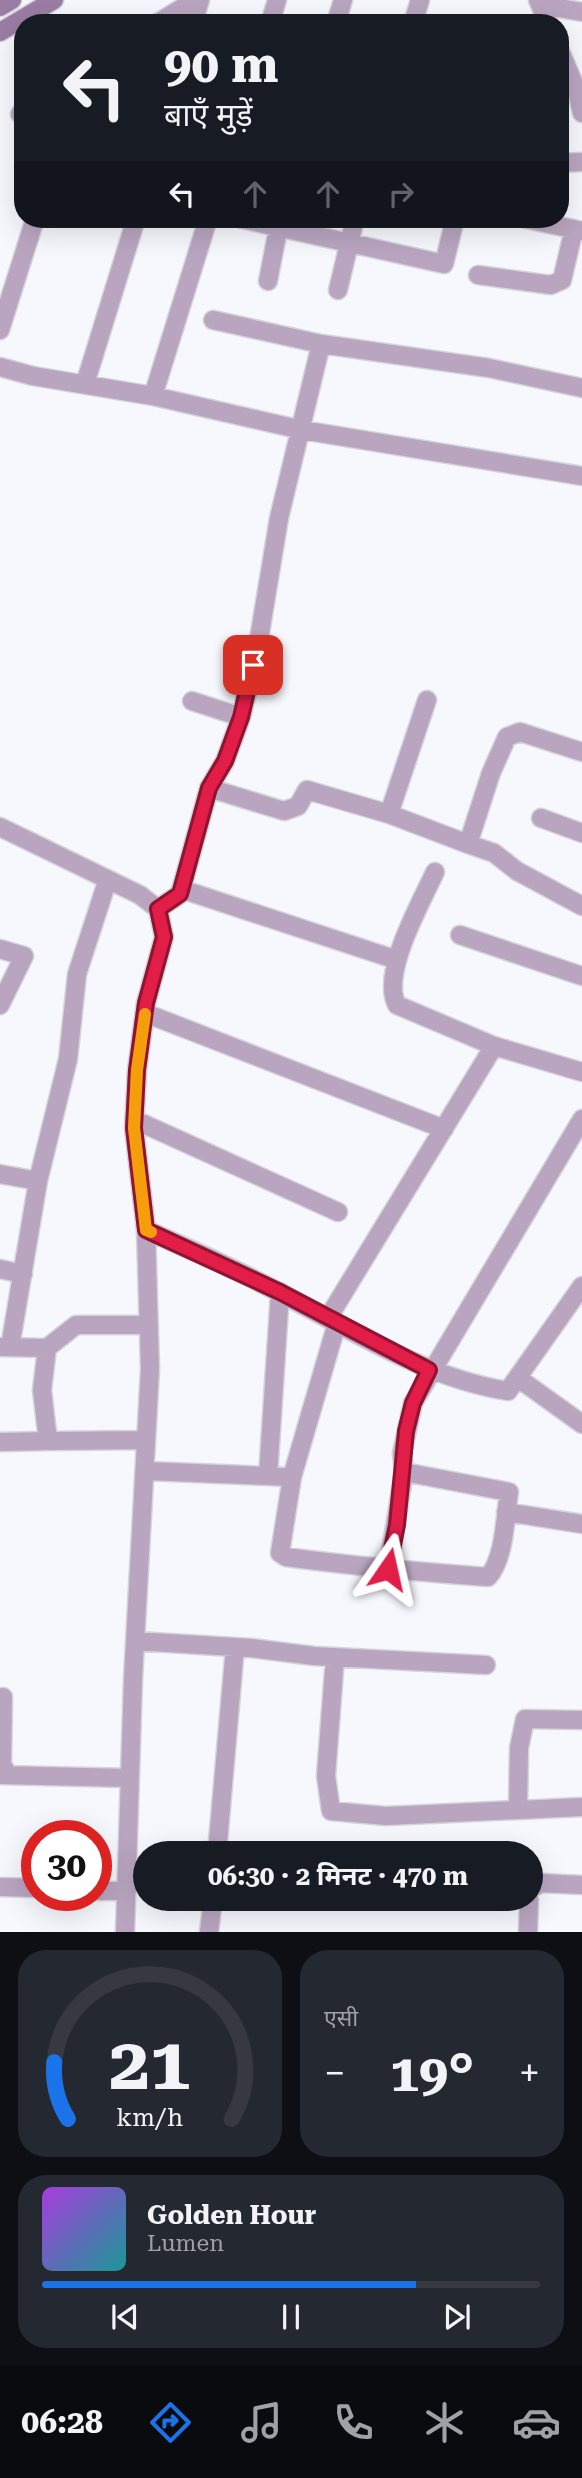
<!DOCTYPE html>
<html lang="hi">
<head>
<meta charset="utf-8">
<style>
	:root { --surface:#171b24; --page:#242831; --text:#f1f3f6; --muted:#9ea1a6; --line:#363941; --accent:#1a73e8 }
	body { margin:0; font-family:"Roboto Serif","Noto Sans Devanagari",serif; background:var(--page); color:var(--text); height:100vh; display:flex; flex-direction:column; font-size:26px; white-space:nowrap }
	* { box-sizing:border-box; margin:0 }
	p { font-size:23px; color:var(--muted) }
	.icon { flex:none; width:38px; height:38px; fill:none; stroke:currentColor; stroke-width:2; stroke-linecap:round; stroke-linejoin:round }
	.map { position:relative; height:1932px; overflow:hidden }
	.details { display:flex; flex-direction:column; gap:18px; padding:18px; background:#0d0f14; flex:1 }
	.details>* { flex:none }
	.guide { position:absolute; left:14px; top:14px; width:555px; height:214px; border-radius:28px; box-shadow:0 7px 28px #0002; background:#171b24; color:var(--text); overflow:hidden }
	.speed { position:absolute; left:21px; top:1820px; display:flex; gap:14px; font-size:35px; font-weight:700; text-align:center }
	.speed>* { display:grid; place-content:center; width:91px; height:91px; border-radius:50%; background:var(--surface); box-shadow:0 7px 28px #0002; line-height:1 }
	.speed .limit { border:10px solid #d22; background:#fff; color:#111 }
	.pin { position:absolute; display:grid; place-items:center; width:60px; height:60px; color:#fff; margin:-30px; border-radius:14px; box-shadow:0 4px 10px #0006 }
	.me { position:absolute; width:77px; margin:-38px; rotate:11deg; stroke-linejoin:round; filter:drop-shadow(0 0 5px #0008) }
	.turn { display:flex; align-items:center; gap:24px; height:147px; padding:0 35px; font-size:32px }
	.turn .icon { width:91px; height:91px; stroke-width:2.5 }
	.turn b { display:block; font-size:49px; line-height:60px }
	.lanes { display:flex; align-items:center; height:66px; padding:0 35px; background:#0003; justify-content:center; gap:35px; direction:ltr }
	.lanes .off { opacity:.35 }
	.big { font-size:52px; font-weight:700; line-height:1.1 }
	.details .card { flex:1; display:flex; flex-direction:column; justify-content:center; gap:10px; min-width:0; padding:0 24px; border-radius:28px; background:var(--page) }
	.details .dial { align-items:center; gap:0 }
	.dial svg { height:182px; overflow:visible; fill:none; stroke:var(--line); stroke-width:7; stroke-linecap:round; text-anchor:middle }
	.dial text { fill:var(--text); stroke:none }
	.song { display:flex; align-items:center; gap:21px }
	.cover { width:84px; height:84px; border-radius:10px; background:linear-gradient(135deg,hsl(280 70% 55%),hsl(180 70% 35%)) }
	.played { height:7px; border-radius:4px; background:linear-gradient(90deg,var(--accent) 75%,var(--line) 75%) }
	.keys { display:flex; justify-content:space-around; direction:ltr }
	.heat { display:flex; justify-content:space-between; align-items:center; font-size:38px; direction:ltr }
	.details .tiles { flex:1; display:grid; gap:18px; grid-template-columns:1fr 1fr }
	.card:last-child { grid-column:span 2 }
	.trip { position:absolute; left:133px; top:1841px; width:410px; height:70px; border-radius:35px; background:var(--surface); box-shadow:0 7px 28px #0002; font-weight:700; line-height:70px; text-align:center }
	.tab-bar { display:flex; height:112px; justify-content:space-around; align-items:center; background:#090b0e; color:var(--muted) }
	.tab-bar .icon { width:49px; height:49px }
	.tab-bar .current { color:var(--accent) }
	.tab-bar b { font-size:32px; color:var(--text) }
	.map>svg:first-child { display:block }
</style>
</head>
<body>
<div class="map">
<svg width="582" height="1932" viewBox="0 0 582 1932">
	<rect width="100%" height="100%" fill="#f7f8fe"/>
	<g fill="none" stroke-linecap="round" stroke-linejoin="round">
		<defs>
			<path id="street" d="M538 0 548 23
				M541 5 582 12
				M158 23 195 0
				M193 23 200 0
				M270 23 277 0
				M336 23 343 0
				M413 23 420 0
				M560 51 577 91 582 113
				M20 114 23 112
				M560 163 582 162
				M242 219 444 264 455 219
				M526 219 582 231
				M478 275 551 285 562 280 574 229
				M268 281 280 219
				M338 290 355 219
				M213 320 321 344 489 368 582 388
				M0 330 35 219
				M0 367 33 376 153 396 208 219
				M85 384 136 219
				M153 396 302 430 582 476
				M192 701 241 717
				M209 788 284 811 298 806 307 790 389 814 468 844 491 773 507 737 520 732 582 752
				M389 814 427 700
				M541 818 582 833
				M0 827 140 895 158 909 164 937 146 1003 137 1070 134 1128 146 1230 150 1369 133 1679 125 1932
				M468 844 494 853 517 871 582 906
				M435 872C421 903 380 974 397 1005L494 1046 582 1072
				M181 889 397 960
				M158 909 180 894 209 788 225 761 241 717 257 651 279 518 321 344
				M460 935 582 976
				M0 949 24 956 0 1005
				M145 1013 444 1129
				M135 1120 338 1212
				M0 1174 38 1181
				M146 1230C192 1250 238 1270 282 1294 355 1332 426 1378 508 1391L582 1286
				M0 1269 23 1274
				M328 1318 494 1046
				M0 1347 47 1348
				M10 1347 38 1181 68 1059 77 974 107 882
				M518 1378 582 1424
				M144 1440 48 1441 42 1390 47 1348 76 1325H149
				M0 1442 48 1441
				M147 1471 292 1477 280 1553 286 1557C353 1566 420 1572 488 1577 505 1558 505 1517 509 1492L404 1472 388 1569
				M404 1472 402 1453 413 1403 582 1119
				M268 1476 280 1292
				M292 1477 337 1323
				M506 1512 582 1524
				M135 1641 251 1648 314 1656 486 1665
				M335 1657 326 1776 331 1811 386 1816 582 1807
				M3 1697 2 1764 8 1775
				M0 1775 128 1778
				M518 1808 519 1748 525 1719 582 1720
				M217 1853 235 1647
				M0 1887 37 1888
				M530 1889 541 1883 582 1885
				M96 1891H127
				M209 1932 213 1899
				M528 1932 529 1899"/>
			<path id="secondary" d="M0 7 12 0
				M0 32 54 0"/>
		</defs>
		<use href="#street" stroke="#d4d5da" stroke-width="21"/>
		<use href="#secondary" stroke="#d4d5da" stroke-width="21"/>
		<use href="#street" stroke="#b9a5c0" stroke-width="18"/>
		<use href="#secondary" stroke="#9a7da4" stroke-width="18"/>
	</g>
	<g fill="none" stroke-linecap="round" stroke-linejoin="round">
		<defs>
			<path id="route" d="M253 665 241 717 225 761 209 788 180 894 158 909 164 937 146 1003 137 1070 134 1128 146 1230 280 1292 429 1370 413 1403 406 1431 397 1525 388 1569"/>
		</defs>
		<use href="#route" stroke="#92132f" stroke-width="18"/>
		<use href="#route" stroke="#e11d48" stroke-width="12"/>
		<path stroke="#f59e0b" stroke-width="12" d="M145 1014 137 1070 134 1128 146 1230 151 1232"/>
	</g>
</svg>
<div class="speed"><div class="limit">30</div></div>
<div class="pin" style="left:253px;top:665px;background:#d93025"><svg class="icon" aria-label="arrive" viewBox="0 0 24 24"><path d="M6 21V4h12l-3 4 3 4H6"/></svg></div>
<svg class="me" style="left:388px;top:1569px" viewBox="-20 -20 40 40"><path d="M0-17L14 15 0 8-14 15z" fill="#e11d48" stroke="#fff" stroke-width="4"/></svg>
<div class="trip">06:30 · 2 मिनट · 470 m</div>
<div class="guide">
<div class="turn"><svg class="icon" aria-label="left" viewBox="0 0 24 24"><path d="M17 20v-9H6M10 6l-5 5 5 5"/></svg><div><b>90 m</b>बाएँ मुड़ें</div></div>
<div class="lanes"><svg class="icon" aria-label="left" viewBox="0 0 24 24"><path d="M17 20v-9H6M10 6l-5 5 5 5"/></svg><svg class="icon off" aria-label="ahead" viewBox="0 0 24 24"><path d="M12 20V5M6 11l6-6 6 6"/></svg><svg class="icon off" aria-label="ahead" viewBox="0 0 24 24"><path d="M12 20V5M6 11l6-6 6 6"/></svg><svg class="icon off" aria-label="right" viewBox="0 0 24 24"><path d="M7 20v-9h11M14 6l5 5-5 5"/></svg></div>
</div>
</div>
<section class="details">
<div class="tiles">
<div class="card dial"><svg viewBox="0 0 100 80">
<path d="M14 69A42 42 0 1 1 86 69"/>
<path d="M14 69A42 42 0 0 1 8 44" stroke="#1a73e8"/>
<text x="50" y="56" font-size="32" font-weight="700">21</text>
<text x="50" y="72" font-size="11">km/h</text>
</svg></div>
<div class="card"><p>एसी</p>
<div class="heat"><a>−</a><b class="big">19°</b><a>+</a></div>
</div>
<div class="card">
<div class="song"><i class="cover"></i><div><b>Golden Hour</b><p>Lumen</p></div></div>
<div class="played"></div>
<div class="keys"><svg class="icon" aria-label="previous" viewBox="0 0 24 24"><path d="M18 5L8 12l10 7zM5 5v14"/></svg><svg class="icon" aria-label="pause" viewBox="0 0 24 24"><path d="M8 5v14M16 5v14"/></svg><svg class="icon" aria-label="next" viewBox="0 0 24 24"><path d="M6 5l10 7-10 7zM19 5v14"/></svg></div>
</div>
</div>
</section>
<nav class="tab-bar">
<b>06:28</b>
<svg class="icon current" aria-label="directions" viewBox="0 0 24 24"><path d="M12 3l9 9-9 9-9-9zM9 14v-3h6M13 9l2 2-2 2"/></svg>
<svg class="icon" aria-label="music" viewBox="0 0 24 24"><path d="M9 18V5l10-2v13"/><circle cx="6" cy="18" r="3"/><circle cx="16" cy="16" r="3"/></svg>
<svg class="icon" aria-label="phone" viewBox="0 0 24 24"><path d="M5 4h4l2 5-3 2q2 4 5 5l2-3 5 2v4C11 20 4 13 5 4z"/></svg>
<svg class="icon" aria-label="climate" viewBox="0 0 24 24"><path d="M12 3v18M4 7l16 10M4 17L20 7"/></svg>
<svg class="icon" aria-label="car" viewBox="0 0 24 24"><path d="M5 17H2v-5l4-1 3-4h7l3 4 3 1v5h-3M9 17h6M6 11h13"/><circle cx="7" cy="17" r="2"/><circle cx="17" cy="17" r="2"/></svg>
</nav>
</body>
</html>
